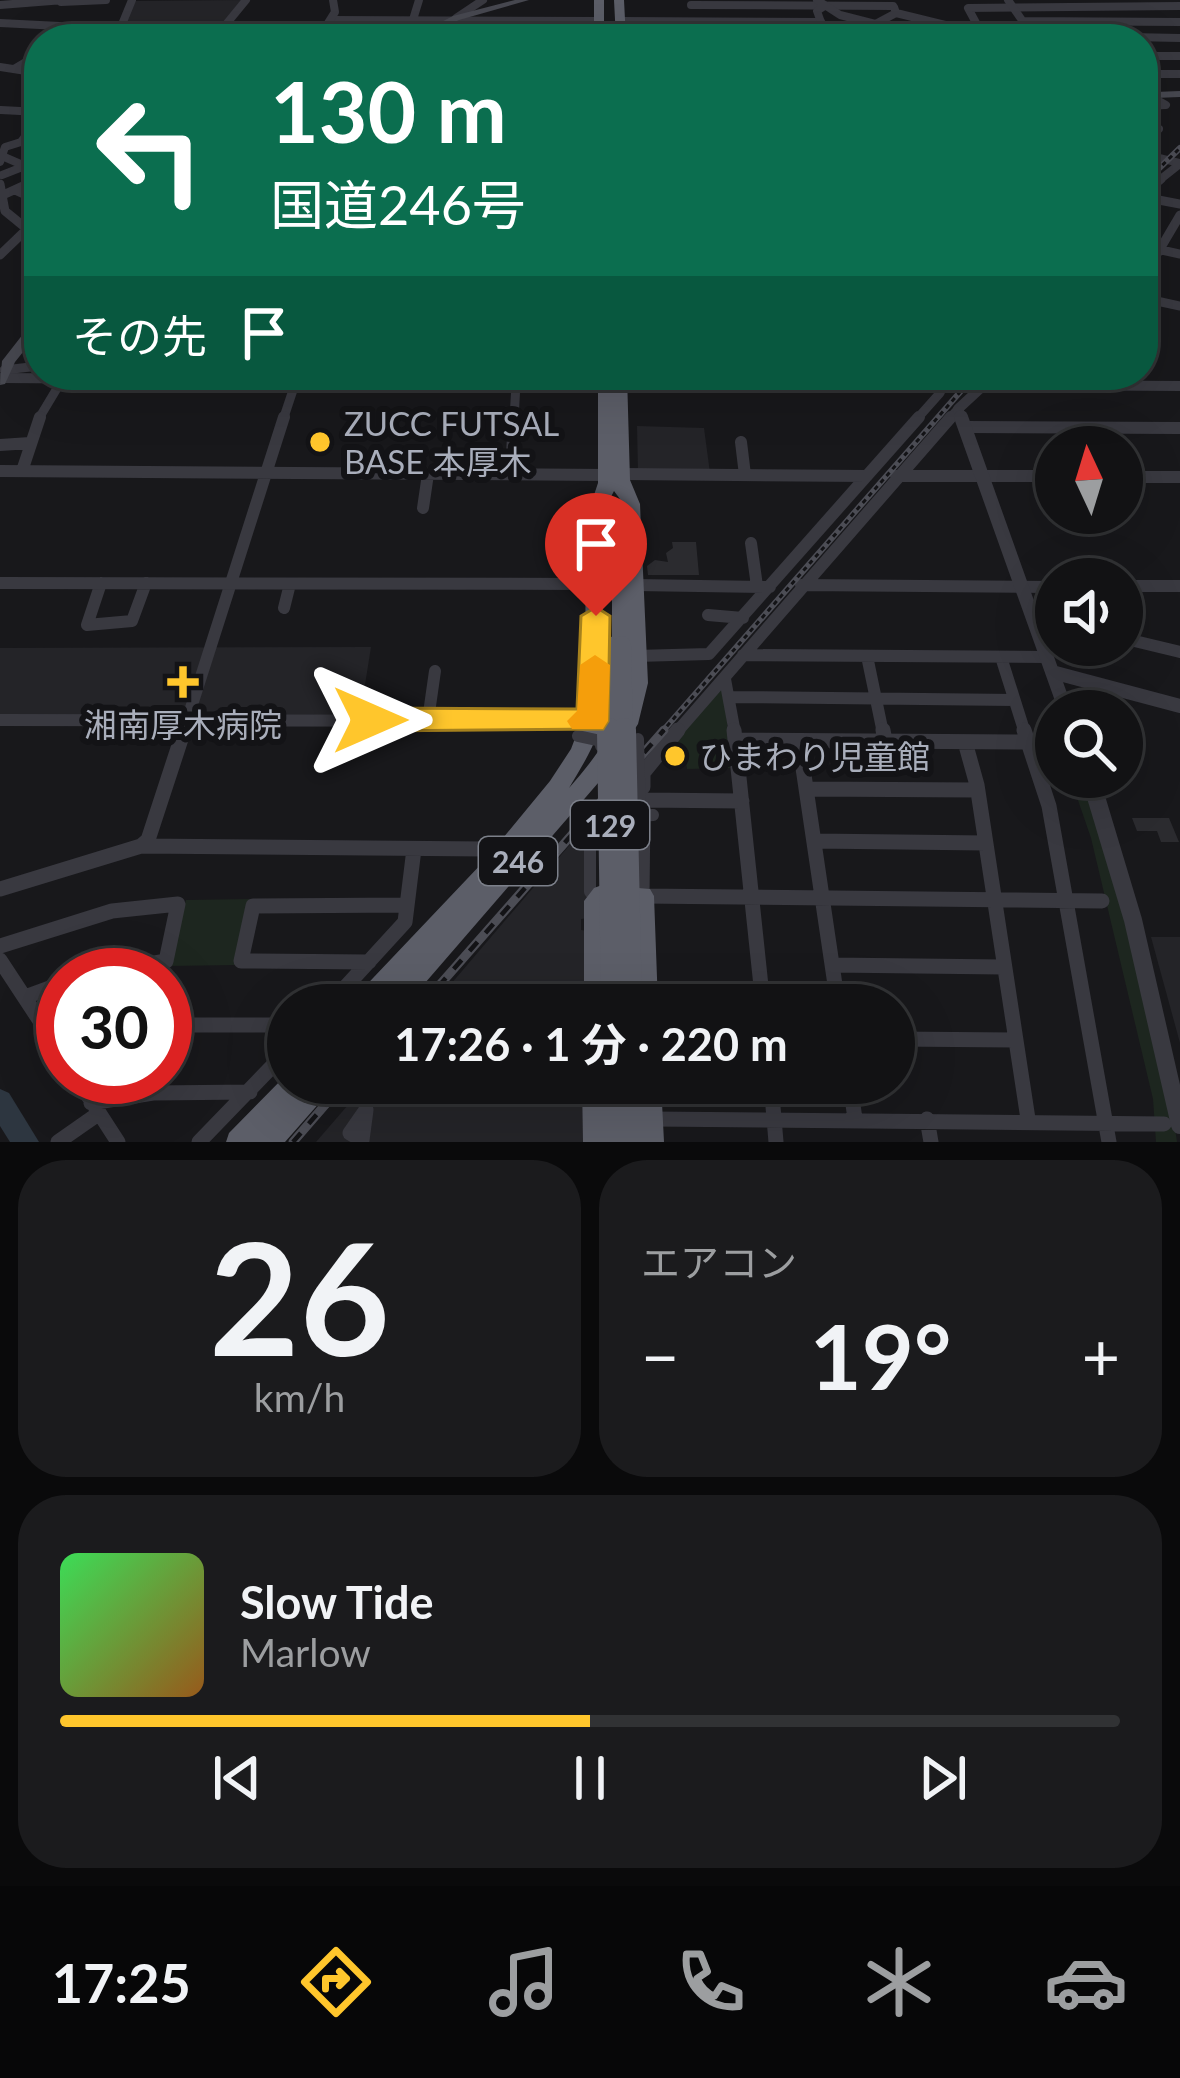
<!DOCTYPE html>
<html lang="ja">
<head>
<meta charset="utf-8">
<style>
	:root { --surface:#121214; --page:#1b1b1d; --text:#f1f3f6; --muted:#9c9ea0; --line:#313234; --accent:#ffc62c }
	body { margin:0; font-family:Lato,"Noto Sans JP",sans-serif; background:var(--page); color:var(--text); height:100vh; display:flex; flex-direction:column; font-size:45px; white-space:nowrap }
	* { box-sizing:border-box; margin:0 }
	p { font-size:39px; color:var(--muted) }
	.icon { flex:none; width:66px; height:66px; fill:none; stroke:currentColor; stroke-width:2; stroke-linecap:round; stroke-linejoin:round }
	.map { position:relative; height:1142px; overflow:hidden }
	.details { display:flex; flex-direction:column; gap:18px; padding:18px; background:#0a0a0b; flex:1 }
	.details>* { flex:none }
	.banner { position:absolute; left:24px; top:24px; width:1134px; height:366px; border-radius:48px; box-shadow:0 12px 48px #0002,0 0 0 3px var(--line); background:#0b6e4f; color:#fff; overflow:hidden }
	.needle { width:78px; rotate:356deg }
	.tools { position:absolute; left:1035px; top:426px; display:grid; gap:24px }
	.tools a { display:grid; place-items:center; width:108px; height:108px; border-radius:50%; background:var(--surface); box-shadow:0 12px 48px #0002,0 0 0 3px var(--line); font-size:60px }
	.speed { position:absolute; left:36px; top:948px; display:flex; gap:24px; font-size:60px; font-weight:700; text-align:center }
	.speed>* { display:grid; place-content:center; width:156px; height:156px; border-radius:50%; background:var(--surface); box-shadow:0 12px 48px #0002,0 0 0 3px var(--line); line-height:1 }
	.speed .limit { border:18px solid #d22; background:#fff; color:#111 }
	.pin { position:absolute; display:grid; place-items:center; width:102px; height:102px; color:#fff; margin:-123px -51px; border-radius:50% 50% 50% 0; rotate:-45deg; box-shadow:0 0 12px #0007 }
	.pin .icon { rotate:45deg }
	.me { position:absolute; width:132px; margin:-66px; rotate:90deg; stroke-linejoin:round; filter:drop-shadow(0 0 9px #0008) }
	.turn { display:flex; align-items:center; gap:42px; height:252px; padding:0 48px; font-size:54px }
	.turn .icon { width:156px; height:156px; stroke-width:2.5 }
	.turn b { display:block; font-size:84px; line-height:102px }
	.then { display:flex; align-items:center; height:114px; padding:0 48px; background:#0003; gap:24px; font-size:45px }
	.big { font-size:90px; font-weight:700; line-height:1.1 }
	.details .card { flex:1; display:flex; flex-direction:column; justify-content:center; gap:18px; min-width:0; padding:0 42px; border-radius:48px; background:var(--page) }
	.details .dial { align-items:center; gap:0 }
	.dial b { font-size:156px; line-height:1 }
	.song { display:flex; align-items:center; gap:36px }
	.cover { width:144px; height:144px; border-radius:18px; background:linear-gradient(135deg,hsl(130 70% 55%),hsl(30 70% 35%)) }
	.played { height:12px; border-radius:6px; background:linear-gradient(90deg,var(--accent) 50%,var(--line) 50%) }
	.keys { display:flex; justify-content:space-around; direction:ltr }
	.heat { display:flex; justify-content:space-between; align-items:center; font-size:66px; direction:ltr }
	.details .tiles { flex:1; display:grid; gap:18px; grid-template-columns:1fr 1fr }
	.card:last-child { grid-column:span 2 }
	.trip { position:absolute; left:267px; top:984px; width:648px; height:120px; border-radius:60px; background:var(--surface); box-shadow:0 12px 48px #0002,0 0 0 3px var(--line); font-weight:700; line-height:120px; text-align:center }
	.tabs { display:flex; height:192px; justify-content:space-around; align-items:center; background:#070708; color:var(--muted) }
	.tabs .icon { width:84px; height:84px }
	.tabs .selected { color:var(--accent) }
	.tabs b { font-size:54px; color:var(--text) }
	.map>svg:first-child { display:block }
</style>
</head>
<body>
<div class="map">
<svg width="1180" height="1142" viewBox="0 0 1180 1142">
	<rect width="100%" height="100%" fill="#18181b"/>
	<path fill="#242428" d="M245 0 213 39H118L135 1Z
		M637 426 704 428 710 473 638 472Z
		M371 647 360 716H0V648Z
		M579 834 588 837 587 918 581 919V930L587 931 586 1005H433Z
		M1151 937H1180V1043Z
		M367 1083H585V1142H316Z"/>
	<path fill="#1d261f" d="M720 688 725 689 730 768 687 769 684 748H670Z
		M1070 777H1084L1107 838 1171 1099 1177 1142H1156L1153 1099 1091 838Z
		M250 899 236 965 168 966 186 900Z"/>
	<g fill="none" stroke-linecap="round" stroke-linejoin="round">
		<path stroke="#2d3640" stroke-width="3" d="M443 37H594
			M322 39 334 23"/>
		<path fill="#2d3640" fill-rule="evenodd" d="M0 1089 9 1093 39 1142H10L0 1126Z"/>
	</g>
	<path fill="#2b2b2f" d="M672 542H696L699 575H648L647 566 655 560 668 562 666 553 673 548Z
		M1132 818H1169L1179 842H1161L1157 831H1137Z"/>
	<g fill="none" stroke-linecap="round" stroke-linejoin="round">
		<path stroke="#393940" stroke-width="12" d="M590 843V892L598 899"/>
		<path stroke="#393940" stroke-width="8" d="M61 2 106 0
			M0 5 64 0
			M691 5 893 6
			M896 13 982 34 1180 38
			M331 20 599 21
			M620 21 821 22
			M0 23 119 29
			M982 34 968 8 1180 6
			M826 36H853L896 13 894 7
			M621 37H692
			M413 38 408 36 419 0
			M116 39 132 0
			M214 39 246 0
			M1143 56H1180
			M0 67 39 73
			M14 69 36 56
			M1143 74H1180
			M1143 104 1157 100 1166 105 1143 106
			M1 110 39 112
			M1143 126 1159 129 1143 145
			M1143 154 1180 163
			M2 156 25 166
			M0 162 5 147 21 142 39 118
			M2 175 25 166
			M31 182 39 179
			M1157 182 1180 164"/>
		<path stroke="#393940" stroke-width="9" d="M0 184 5 211 27 229 39 231
			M17 191 39 201
			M1143 194 1161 179
			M3 195 38 179
			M1143 197 1180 204
			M1143 246 1180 254
			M0 255 27 229
			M1143 278 1180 215
			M1143 298 1180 306
			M4 370 39 366
			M38 420 62 380
			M283 420 298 375
			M514 420 516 383
			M916 420 940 393 948 375
			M948 420 958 409"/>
		<path stroke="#393940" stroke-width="12" d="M966 427 1180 428
			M741 442 745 475
			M0 445 30 443
			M0 471 606 475
			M22 471 40 417
			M511 474 514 417
			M623 474 867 476
			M896 476H1056
			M1122 477H1180
			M423 508 428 474
			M751 543 757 586
			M0 583 596 584
			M101 583 87 625 132 621 146 583
			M635 585 770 587
			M801 585 1056 587
			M1122 586H1180
			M284 608 290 584
			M708 615 743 618
			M1122 638 1180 652
			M743 655 1047 657
			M636 656 709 654 919 417
			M867 656 883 733
			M1001 657 1025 733
			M725 679 735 733
			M731 697 1014 700
			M0 720 592 721
			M428 720 435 671
			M183 733 284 417
			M676 733 951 417"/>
		<path stroke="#393940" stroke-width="15" d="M734 730 763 1005
			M883 730 885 741
			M1024 730 1049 806 1109 1142
			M736 740 1028 742
			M799 741 838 1005
			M965 742 977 785 1028 1119
			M643 787V773L678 730
			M806 789 977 790
			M644 800 742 801
			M643 808 642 896 1102 901
			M814 841 986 843
			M141 846 148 840 184 730
			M0 889 141 846 486 849 501 854
			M0 946 112 911 178 904 166 961 88 975
			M0 960 63 1056
			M369 962 241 961 253 906 407 905
			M832 965 1003 967
			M25 997 63 983
			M329 1005 405 922 414 849
			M165 1025H288
			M894 1039 1015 1040
			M76 1077 118 1142
			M771 1083 776 1142
			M850 1083 855 1119
			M91 1103 153 1093 250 1092
			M366 1110 362 1140 350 1133Z
			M651 1119 1164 1124
			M927 1119 931 1142
			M58 1142 98 1114
			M199 1142 288 1050"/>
		<path stroke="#393940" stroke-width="8" d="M817 0 840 15 934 39
			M1008 0 1035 39
			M823 7 817 11 827 39
			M456 18 483 0
			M1022 21 1180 22
			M318 39 335 12 333 0
			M1143 103 1155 95"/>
		<path stroke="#393940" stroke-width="10" d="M0 378 1180 386
			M962 420 958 409 984 385"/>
		<path stroke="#393940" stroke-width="14" d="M961 417 1066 711
			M1052 672 1180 706"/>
		<path stroke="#393940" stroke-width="18" d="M1090 777 1133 920 1180 1125"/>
		<path fill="#474850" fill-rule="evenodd" d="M515 0H529L459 20 419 39H408L453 16Z
			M1180 91V97L1155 98 1150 95 1155 92Z
			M39 319V332L15 362 5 384 0 385 2 361 34 320Z"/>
		<path fill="#5c5e68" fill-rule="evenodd" d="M594 0H604V39H594Z
			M614 0H624L626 39H616Z
			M598 375H612L613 386V375H627L630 480 640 504 648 683 638 724 605 775 406 1005H352L355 997 485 860 550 781 571 749 582 720 586 692 585 538 589 510 598 483ZM614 491C623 503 623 502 624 519L615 520 612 524V645L615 650H627C629 712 609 742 569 788 582 766 595 746 602 721 620 653 581 551 614 491Z
			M602 885 650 889 654 896 658 1005H634L631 905H608V1005H584V901L594 888Z
			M288 1073V1083H333L329 1092 285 1142H226L229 1133Z
			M582 1083H661L664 1142H583Z"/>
		<defs>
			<path id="rail-far1" d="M1143 184 1180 148
				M661 733 975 375"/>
			<path id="rail" d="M422 1005 664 730
				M293 1142 344 1083"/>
		</defs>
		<use href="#rail-far1" stroke="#4c4d55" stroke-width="6"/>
		<use href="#rail" stroke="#4c4d55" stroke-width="9"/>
		<use href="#rail-far1" stroke="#131316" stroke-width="3" stroke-dasharray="4.5" stroke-linecap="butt"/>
		<use href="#rail" stroke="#131316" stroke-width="4.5" stroke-dasharray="12" stroke-linecap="butt"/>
		<path stroke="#393940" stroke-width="12" d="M578 736 601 741V746
			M638 739 640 816 653 815"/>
		<path stroke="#5c5e68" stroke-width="18" d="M608 645 609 733
			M622 645 624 733"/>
		<path stroke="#5c5e68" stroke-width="24" d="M609 730 613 1005
			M624 730 630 1005"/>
	</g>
	<path fill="#ffc62c" stroke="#a6811d" stroke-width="3" d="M596 607 610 616 608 721 603 729 370 731 360 728 355 720 360 712 370 708 577 709 581 616Z"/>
	<path fill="#f59e0b" d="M595 655 610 665 608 721 603 729H572L567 721 577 711 580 665Z"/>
	<g fill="#ffc62c" stroke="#131316" stroke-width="4.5">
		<circle cx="320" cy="442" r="12"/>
		<path d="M177 664h12v12h12v12h-12v12h-12v-12h-12v-12h12z"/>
		<circle cx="675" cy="756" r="12"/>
	</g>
	<g text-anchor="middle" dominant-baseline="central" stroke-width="12" stroke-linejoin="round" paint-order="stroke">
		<g fill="#131316" stroke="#7c808a" stroke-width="3">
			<rect x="571" y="801" width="78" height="48" rx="9"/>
			<rect x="479" y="837" width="78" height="48" rx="9"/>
		</g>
		<g font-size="30" font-weight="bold" fill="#a9aebb">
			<text x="610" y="825">129</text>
			<text x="518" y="861">246</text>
		</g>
		<g font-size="33" fill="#a9aebb" stroke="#131316" text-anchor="start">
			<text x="344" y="423">ZUCC FUTSAL<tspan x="344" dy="38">BASE 本厚木</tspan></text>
			<text x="183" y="724" text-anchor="middle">湘南厚木病院</text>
			<text x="699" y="756">ひまわり児童館</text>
		</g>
	</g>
</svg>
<div class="tools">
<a><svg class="needle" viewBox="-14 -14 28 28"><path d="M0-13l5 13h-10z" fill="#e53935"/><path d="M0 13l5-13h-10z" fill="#9c9ea0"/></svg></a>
<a><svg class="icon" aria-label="sound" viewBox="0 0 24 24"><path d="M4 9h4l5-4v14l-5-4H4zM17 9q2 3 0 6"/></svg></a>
<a><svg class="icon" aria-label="search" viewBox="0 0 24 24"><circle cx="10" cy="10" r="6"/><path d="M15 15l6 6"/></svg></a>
</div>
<div class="speed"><div class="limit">30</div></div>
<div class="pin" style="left:596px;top:616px;background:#d93025"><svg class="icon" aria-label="arrive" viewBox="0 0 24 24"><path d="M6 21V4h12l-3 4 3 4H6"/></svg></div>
<svg class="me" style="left:370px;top:720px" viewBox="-20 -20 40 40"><path d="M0-17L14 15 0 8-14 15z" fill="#ffc62c" stroke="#fff" stroke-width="4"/></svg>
<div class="trip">17:26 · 1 分 · 220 m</div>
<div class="banner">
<div class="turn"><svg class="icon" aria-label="left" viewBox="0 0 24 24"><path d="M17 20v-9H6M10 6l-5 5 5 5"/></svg><div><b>130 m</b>国道246号</div></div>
<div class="then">その先<svg class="icon" aria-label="arrive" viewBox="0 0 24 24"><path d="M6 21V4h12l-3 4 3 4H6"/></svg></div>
</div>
</div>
<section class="details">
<div class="tiles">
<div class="card dial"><b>26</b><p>km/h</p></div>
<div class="card"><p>エアコン</p>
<div class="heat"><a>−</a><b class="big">19°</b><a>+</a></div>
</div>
<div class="card">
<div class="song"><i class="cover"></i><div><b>Slow Tide</b><p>Marlow</p></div></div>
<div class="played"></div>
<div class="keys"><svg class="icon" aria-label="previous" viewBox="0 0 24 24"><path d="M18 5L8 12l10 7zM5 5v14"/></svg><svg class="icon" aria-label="pause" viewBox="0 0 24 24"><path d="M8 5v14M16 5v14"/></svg><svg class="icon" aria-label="next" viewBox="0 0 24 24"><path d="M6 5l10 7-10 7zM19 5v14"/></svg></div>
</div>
</div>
</section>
<nav class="tabs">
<b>17:25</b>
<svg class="icon selected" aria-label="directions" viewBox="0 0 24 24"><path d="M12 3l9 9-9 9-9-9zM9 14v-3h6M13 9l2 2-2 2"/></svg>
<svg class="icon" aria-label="music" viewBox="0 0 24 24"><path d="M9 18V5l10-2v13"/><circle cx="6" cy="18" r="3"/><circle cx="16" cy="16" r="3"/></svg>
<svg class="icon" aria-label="phone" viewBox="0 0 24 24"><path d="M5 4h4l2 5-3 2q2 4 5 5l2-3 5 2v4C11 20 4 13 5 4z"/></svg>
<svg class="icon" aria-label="climate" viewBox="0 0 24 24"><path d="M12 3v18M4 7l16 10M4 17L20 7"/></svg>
<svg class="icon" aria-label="car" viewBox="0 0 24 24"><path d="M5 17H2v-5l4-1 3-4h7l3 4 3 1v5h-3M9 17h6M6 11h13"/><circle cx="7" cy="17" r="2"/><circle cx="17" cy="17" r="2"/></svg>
</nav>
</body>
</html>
